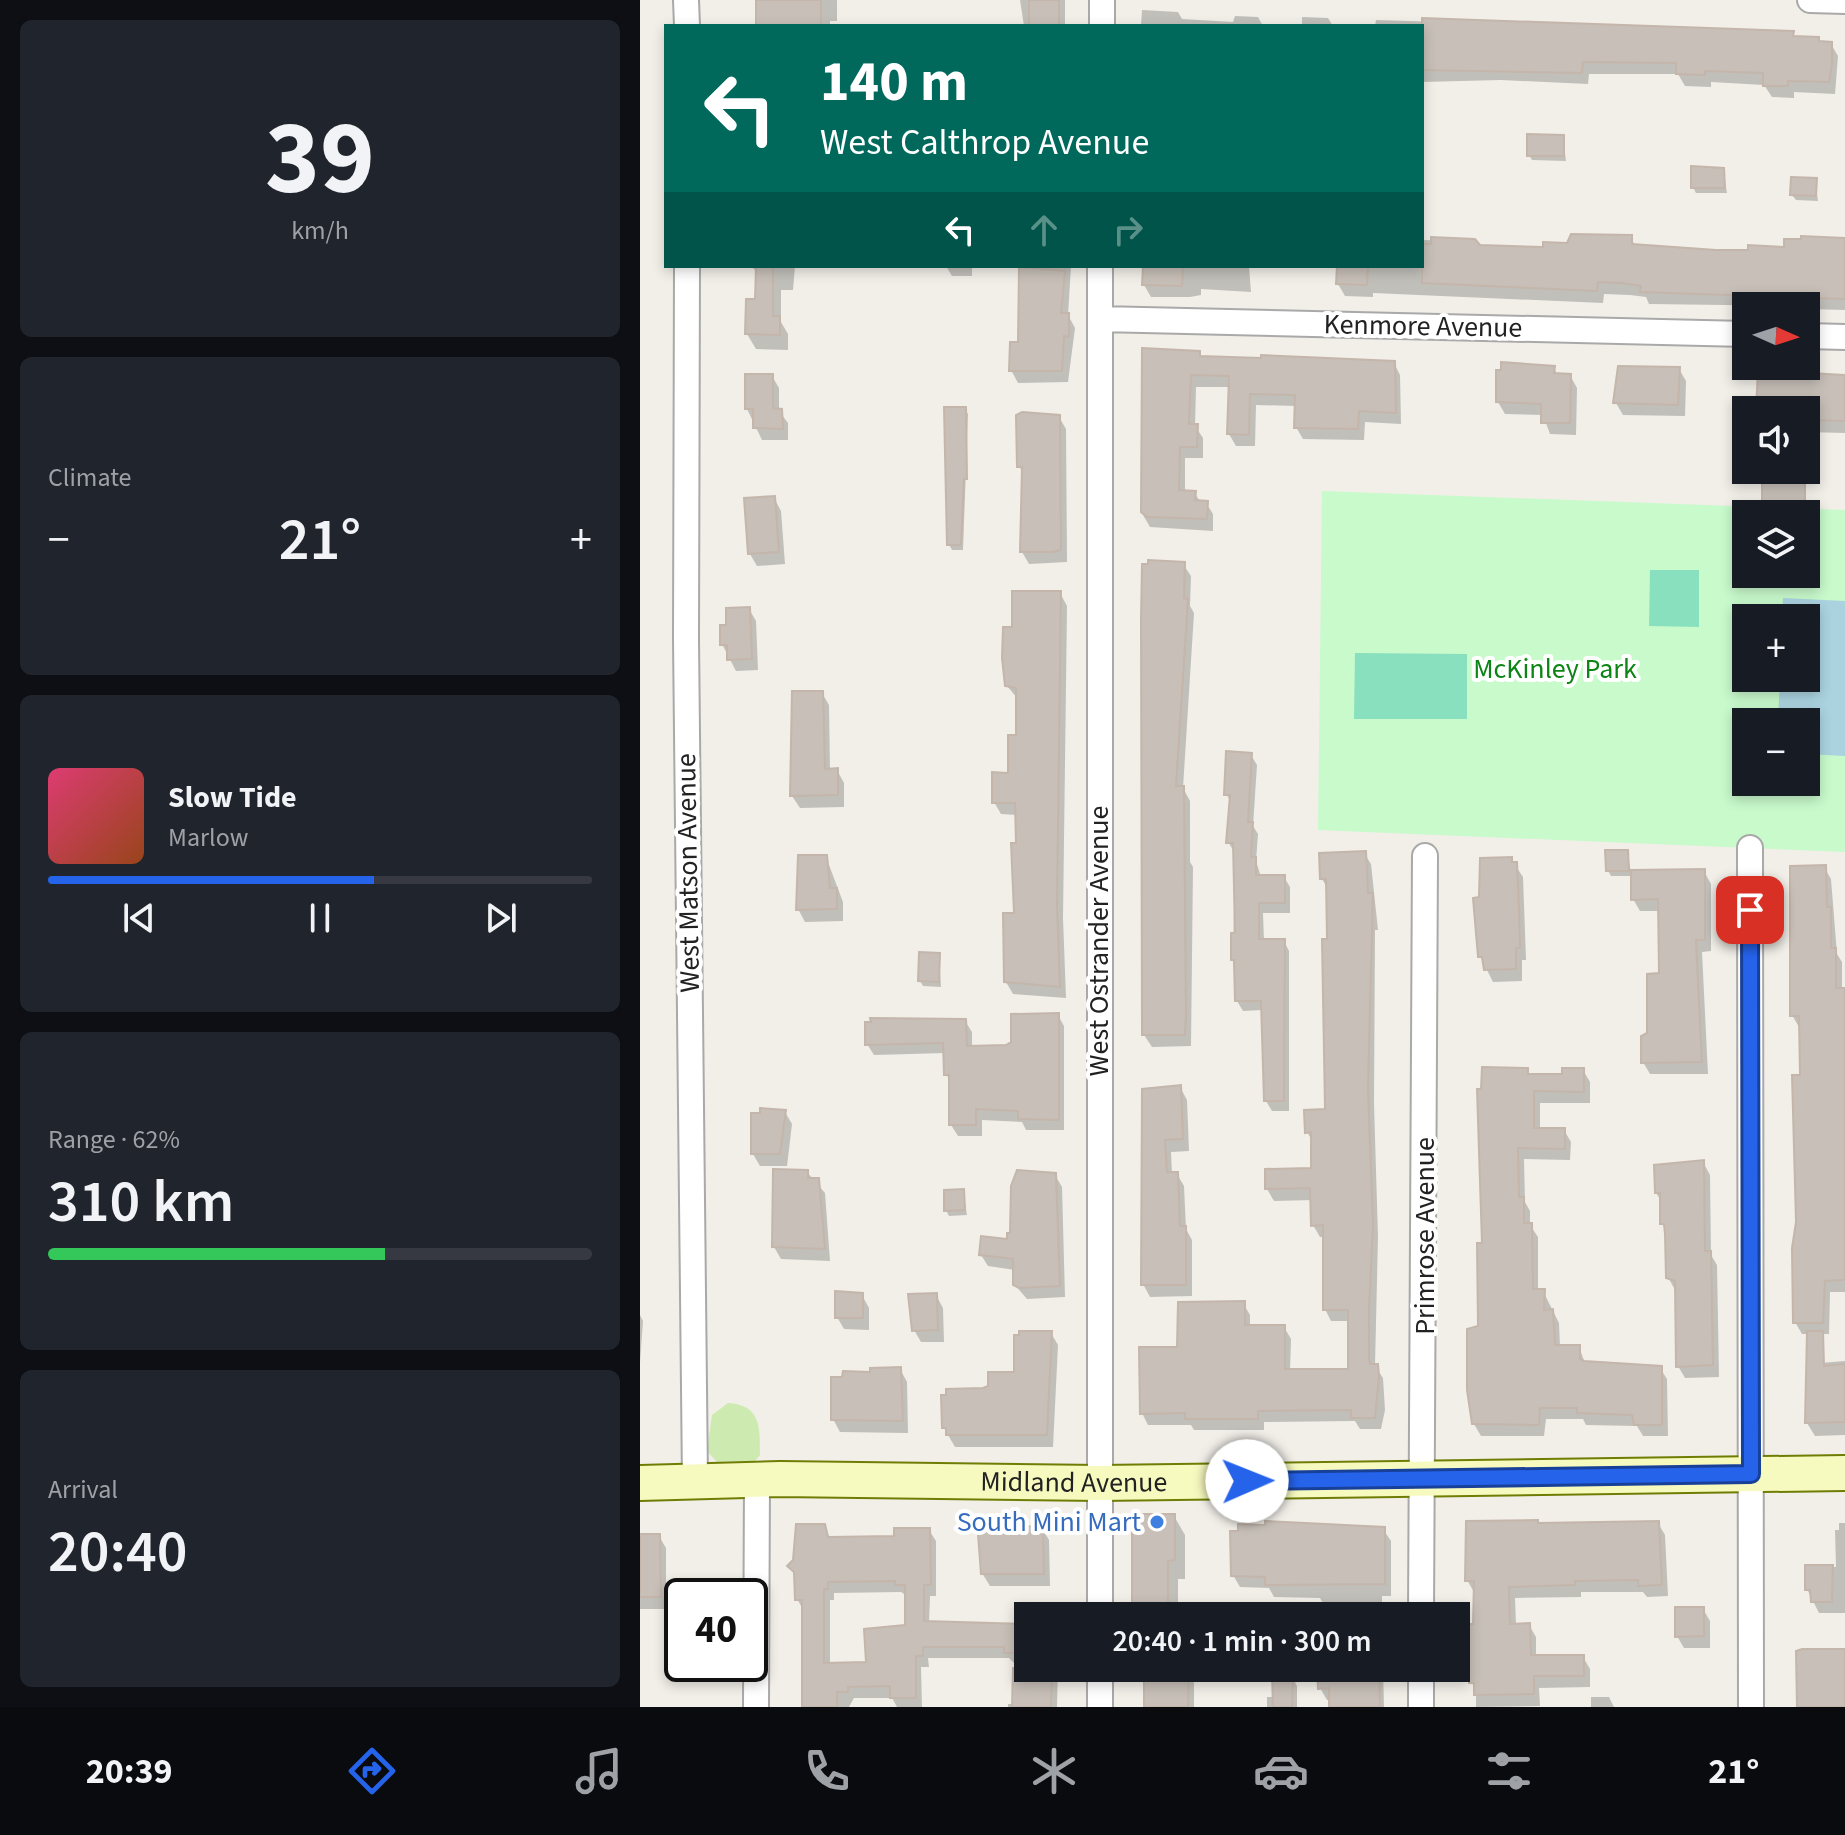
<!DOCTYPE html>
<html lang="en">
<head>
<meta charset="utf-8">
<style>
	:root { --surface:#171b24; --page:#20242c; --text:#f1f3f6; --muted:#9ea1a6; --line:#363941; --accent:#2563eb }
	body { margin:0; font-family:"Source Sans 3",sans-serif; background:var(--page); color:var(--text); height:100vh; display:flex; flex-direction:column; font-size:30px; white-space:nowrap }
	* { box-sizing:border-box; margin:0 }
	p { font-size:26px; color:var(--muted) }
	.icon { flex:none; width:44px; height:44px; fill:none; stroke:currentColor; stroke-width:2; stroke-linecap:round; stroke-linejoin:round }
	.map { position:relative; flex:1; overflow:hidden }
	.sheet { display:flex; flex-direction:column; gap:20px; padding:20px; background:#0d0f14; width:640px }
	.sheet>* { flex:none }
	.hud { position:absolute; left:24px; top:24px; width:760px; height:244px; border-radius:0px; box-shadow:0 4px 12px #0003; background:#00695c; color:#fff; overflow:hidden }
	.needle { width:52px; rotate:93deg }
	.tools { position:absolute; left:1092px; top:292px; display:grid; gap:16px }
	.tools a { display:grid; place-items:center; width:88px; height:88px; border-radius:0px; background:var(--surface); box-shadow:0 4px 12px #0003; font-size:40px }
	.speed { position:absolute; left:24px; top:1578px; display:flex; gap:16px; font-size:40px; font-weight:700; text-align:center }
	.speed>* { display:grid; place-content:center; width:104px; height:104px; border-radius:50%; background:var(--surface); box-shadow:0 4px 12px #0003; line-height:1 }
	.speed .limit { border:4px solid #111; border-radius:12px; background:#fff; color:#111 }
	.pin { position:absolute; display:grid; place-items:center; width:68px; height:68px; color:#fff; margin:-34px; border-radius:16px; box-shadow:0 4px 12px #0006 }
	.me { position:absolute; width:88px; margin:-44px; rotate:89deg; stroke-linejoin:round; filter:drop-shadow(0 0 6px #0008) }
	.turn { display:flex; align-items:center; gap:28px; height:168px; padding:0 24px; font-size:36px }
	.turn .icon { width:104px; height:104px; stroke-width:2.5 }
	.turn b { display:block; font-size:56px; line-height:68px }
	.lanes { display:flex; align-items:center; height:76px; padding:0 24px; background:#0003; justify-content:center; gap:40px; direction:ltr }
	.lanes .off { opacity:.35 }
	.big { font-size:60px; font-weight:600; line-height:1.1 }
	.sheet .tile { flex:1; display:flex; flex-direction:column; justify-content:center; gap:12px; min-width:0; padding:0 28px; border-radius:12px; background:var(--page) }
	.sheet .dial { align-items:center; gap:0 }
	.dial b { font-size:104px; line-height:1 }
	.song { display:flex; align-items:center; gap:24px }
	.cover { width:96px; height:96px; border-radius:12px; background:linear-gradient(135deg,hsl(340 70% 55%),hsl(20 70% 35%)) }
	.played { height:8px; border-radius:4px; background:linear-gradient(90deg,var(--accent) 60%,var(--line) 60%) }
	.keys { display:flex; justify-content:space-around; direction:ltr }
	.heat { display:flex; justify-content:space-between; align-items:center; font-size:44px; direction:ltr }
	.charge { height:12px; border-radius:6px; background:linear-gradient(90deg,#34c759 62%,var(--line) 0) }
	.trip { position:absolute; left:374px; top:1602px; width:456px; height:80px; border-radius:0px; background:var(--surface); box-shadow:0 4px 12px #0003; font-weight:600; line-height:80px; text-align:center }
	.menu { display:flex; height:128px; justify-content:space-around; align-items:center; background:#090b0e; color:var(--muted) }
	.menu .icon { width:56px; height:56px }
	.menu .on { color:var(--accent) }
	.menu b { font-size:36px; color:var(--text) }
	main { display:flex; flex:1; min-height:0 }
	.map>svg:first-child { display:block }
</style>
</head>
<body>
<main>
<section class="sheet">
<div class="tile dial"><b>39</b><p>km/h</p></div>
<div class="tile"><p>Climate</p>
<div class="heat"><a>−</a><b class="big">21°</b><a>+</a></div>
</div>
<div class="tile">
<div class="song"><i class="cover"></i><div><b>Slow Tide</b><p>Marlow</p></div></div>
<div class="played"></div>
<div class="keys"><svg class="icon" aria-label="previous" viewBox="0 0 24 24"><path d="M18 5L8 12l10 7zM5 5v14"/></svg><svg class="icon" aria-label="pause" viewBox="0 0 24 24"><path d="M8 5v14M16 5v14"/></svg><svg class="icon" aria-label="next" viewBox="0 0 24 24"><path d="M6 5l10 7-10 7zM19 5v14"/></svg></div>
</div>
<div class="tile"><p>Range · 62%</p><b class="big">310 km</b><div class="charge"></div></div>
<div class="tile"><p>Arrival</p><b class="big">20:40</b></div>
</section>
<div class="map">
<svg width="1205" height="1707" viewBox="0 0 1205 1707">
	<rect width="100%" height="100%" fill="#f2efe9"/>
	<path fill="#cdebb0" d="M88 1403C121 1405 120 1427 120 1455L115 1461 77 1462 67 1451 72 1415Z"/>
	<path fill="#c8facc" fill-rule="evenodd" d="M682 491 1205 510V852L678 830ZM1106 514H1166V574H1106ZM1106 618H1166V678H1106ZM1106 722H1166V782H1106Z"/>
	<path fill="#88e0be" d="M1010 570H1059V627L1009 626Z
		M715 653 827 654V719H714Z"/>
	<path fill="#aad3df" d="M1143 598 1205 601V756L1166 754V722H1138L1140 678H1166V618H1142Z"/>
	<path fill="#0003" fill-rule="evenodd" d="M118 0H197V21H190V26H118Z
		M380 0H425V26H384Z
		M502 10 538 12 542 19 593 22 595 16 618 17 623 26H501Z
		M662 17 688 18 693 26H662Z
		M736 20 1152 33 1156 38 1178 39 1181 44H1191L1198 56 1195 94 1154 92V98L1132 97 1124 85 1071 82V87L1045 86 1038 74H949L948 84 861 80 782 82V26H735Z
		M923 137 926 161 892 160 889 155Z
		M1083 170 1087 193H1056L1053 187Z
		M1175 180 1178 201 1156 200 1152 195Z
		M991 237 995 246 1110 252 1205 240V310L1166 309V306L1009 304 1006 297 990 295 964 294 963 303 733 293V297L705 296 698 284 699 266H782V240L834 241 839 247 905 249Z
		M111 266H155L153 290H141V322L148 334V350L116 349 107 334 117 301 118 273Z
		M306 266H332V276H312Z
		M380 266H431L428 315 435 328 428 382 378 383 371 370 380 344Z
		M505 266H609L611 292 561 289V295L550 297H511L504 285Z
		M504 350 558 353 562 358 754 363 760 375 761 424 725 422 724 440 663 439 656 427V406L616 405 615 446H596L589 434 590 387H556L555 426 563 438V458H545V492L555 493 560 502 566 503 573 514V531L510 527 503 515Z
		M914 368 917 374 930 375 937 388 936 435 910 434 903 415 865 414 858 402Z
		M1039 369 1046 381 1045 416 983 415 976 403V377Z
		M132 376 139 388V411L148 423V440H122L107 409Z
		M1205 377V433L1166 432V410H1118Z
		M325 409 328 414 323 550H312L309 544Z
		M419 417 426 429 427 562 389 564 382 552 384 475 379 466Z
		M1164 481 1167 507 1127 506 1124 501Z
		M134 498 141 511 145 564 117 566 110 554Z
		M543 564 551 576 550 606 554 613 543 788 550 801V862L553 867 551 1046 512 1047 504 1035Z
		M420 593 427 606 423 918 426 998 373 994 366 982 376 915 377 815 361 814 354 802 370 775 378 737V699L367 686 374 629Z
		M109 609 116 621 118 670 96 671 82 644 89 626Z
		M182 693 189 705 190 771 197 770 204 783V807L160 808 152 796Z
		M611 755 617 765 613 826 618 834 616 861 621 877H644L650 887V913H623L624 941H644L649 951V1111H632L626 1101 623 1010 603 1011 597 1001 593 960 595 853 588 842 591 803 587 795Z
		M987 852 991 872 1064 871 1071 884V951L1062 952 1068 1074H1010L1003 1062 1021 975 1020 911H1000L993 899V876H971L968 871Z
		M724 853 731 864 738 930H735L734 1103 738 1237 735 1366 743 1378 745 1410 741 1429H720L715 1421 624 1422V1430H554L551 1425H508L502 1413 539 1349 603 1303 610 1315V1327H644L651 1339 650 1371H710V1321H691L685 1309V1237H680L673 1225V1200L634 1201 627 1189 673 1170V1142L667 1132 687 1111 689 941 688 889 682 879Z
		M186 857 203 902V921L165 922 158 909Z
		M871 859 883 877 886 960H882V981L853 982 840 956 841 899Z
		M1184 867 1191 879 1197 954 1202 962V990H1205V1292H1190L1189 1334H1162L1155 1322 1162 1077 1159 1027 1152 1015Z
		M299 955 301 987 283 986 280 981Z
		M418 1015 424 1026V1130H386L382 1122 342 1120V1136H318L311 1125V1083L306 1074 305 1053 234 1055 227 1044 325 1021 332 1032V1048L367 1047Z
		M843 1069 886 1070 890 1076H924L943 1070 950 1082V1103H900V1130H924L931 1142 930 1160 884 1159 885 1202 890 1211V1225L898 1237V1291H903L919 1323 920 1347H939L945 1363 1020 1368 1027 1379 1028 1436H1003L997 1426 946 1425 943 1419H906L904 1436H841L834 1424 844 1245 838 1116Z
		M540 1087 547 1100 549 1151 531 1152 532 1174H537L544 1186 546 1229 552 1240V1296L510 1297 503 1284 504 1091Z
		M145 1112 152 1124 147 1166H120L113 1154Z
		M1063 1162 1070 1175 1071 1255 1077 1265 1079 1377 1045 1378 1038 1366 1035 1290 1028 1277 1027 1233 1022 1223V1202L1016 1193Z
		M167 1172 185 1193 190 1261 141 1259 134 1247Z
		M415 1175 422 1187 425 1297 387 1299 375 1285V1270L348 1266 341 1255 369 1242Z
		M323 1191 327 1215 309 1216 306 1210Z
		M222 1295 229 1308V1330L204 1329 197 1317Z
		M296 1295 303 1308 304 1342H281L274 1330Z
		M0 1315 3 1321 0 1363Z
		M411 1333 418 1345 413 1447H315L304 1428 344 1390 376 1374Z
		M1205 1361V1435L1175 1436 1167 1423 1168 1364Z
		M260 1369 267 1382 268 1433 200 1432 193 1419 232 1374Z
		M534 1516 545 1535V1579H538V1616H500L494 1605Z
		M828 1523H1018L1025 1535 1028 1596 1007 1597 1003 1592H941V1597L875 1598 876 1625H889L896 1637V1657H943L950 1669V1687L899 1688 900 1706 836 1707V1690L831 1682 835 1625 834 1592 827 1580Z
		M1199 1523H1205V1613H1179L1167 1589V1567H1196L1195 1530H1199Z
		M183 1526 191 1539 256 1538 289 1530 296 1541V1596H290L289 1623 388 1624V1668H418L417 1707H368V1704H374L375 1664 369 1658H288L289 1667H281L282 1707H257L252 1698H214L209 1707H163L164 1611 157 1599 156 1578 150 1567ZM261 1592 267 1596V1627L228 1664 190 1665V1600H194V1593Z
		M402 1528 409 1540 410 1586H350L342 1573Z
		M743 1529 751 1541V1596H742V1616H715V1605H684L680 1598 634 1597 629 1588 600 1587 593 1575Z
		M0 1536H19L26 1548V1609H0Z
		M1063 1609 1070 1621V1648H1044L1037 1636Z
		M544 1668 554 1683V1707H506V1669Z
		M679 1668H743L744 1707H692L691 1700H687L680 1688Z
		M652 1676 657 1686V1707H627V1697H635Z
		M951 1697H969L974 1707H951Z"/>
	<path fill="#c7bfb8" stroke="#c4b6ab" stroke-width="2" fill-rule="evenodd" d="M116 0H181V25L116 26Z
		M389 0H419V26H389Z
		M782 18 1154 31 1153 36 1179 37V41L1192 42V65L1189 82 1148 81V86H1123V73L1065 71V75L1036 74V63L943 62 942 73 782 70Z
		M887 134 924 135V156H887Z
		M1051 166 1084 168 1085 188H1051Z
		M1151 177 1177 178 1176 196 1150 195Z
		M931 234 992 235V244L1076 250H1108V245L1144 247V239H1161V236L1205 238V299L1000 292 1001 286 982 283 958 282 957 291 782 283V244H791V237L835 239 840 245 903 247V242L927 243Z
		M116 266H133V316H140V335L105 334 106 299H115Z
		M503 266H543L542 286 502 285Z
		M697 266H728L727 285 696 284Z
		M379 267 425 271 421 313H429V337L424 336 422 371H369L370 342H378Z
		M502 348 560 351V356L621 358V355L755 361 756 413 719 411 718 429 654 428 655 395 610 394 609 435 587 434 589 376 551 375 549 424H558L557 447H540L539 490 556 491 555 500 568 501 567 519 507 517 501 512Z
		M861 362 915 366 914 373 931 374 930 423H901V404L856 402V370H861Z
		M978 366 1040 367 1038 405 973 403Z
		M1118 370 1205 375V421L1166 420V410H1116Z
		M105 374H133V408L142 409 143 429 113 428V409H105Z
		M304 407H326L327 479H324L321 545H307Z
		M382 412 420 415 421 550 412 552H380L382 467H377L376 415Z
		M1122 479 1165 480V502L1122 501Z
		M135 496 139 552 108 554 104 498Z
		M508 560 545 562 544 598 548 599 536 786H544L546 1015 545 1035H502L501 619 502 564H508Z
		M372 591H421L417 904 420 987 364 982 363 913H374L371 843H376L375 803H352V772L368 773V735H376V688L365 686 362 658 363 627H372Z
		M110 607 112 659 87 660V645H80V625H86V608Z
		M152 691H183L185 769 198 768V795L150 796Z
		M586 751 612 753 608 822H613L611 857H616V875H645V903H619V939H645L644 1101H624L621 1001H595L594 960H591V933H595L593 843H586L590 795H584Z
		M965 850H988L989 871H966Z
		M726 851 728 893H733L728 1089 733 1224 729 1309V1359L730 1364H738L739 1376 735 1418H711V1410L618 1411V1419H545V1413L500 1414 499 1347H537L538 1302 605 1301V1325H645V1369H708V1310H683V1225L671 1226 670 1188 625 1189V1169L671 1168V1132L665 1133 664 1110 685 1109 682 939H687L686 879H680L679 853Z
		M158 855H187L190 888H197V909L156 910Z
		M872 857V862H877L879 910 880 948H876V969L844 970 842 957H838L833 898 839 897 840 858Z
		M1186 865 1187 907H1191V948H1196V988H1205V1280L1185 1281 1183 1323H1153L1152 1248 1156 1222 1152 1075H1160L1159 1016H1150V866Z
		M1065 869V940H1056L1062 1062 1001 1063V1036L1007 1033V974L1019 973 1018 899 991 900V870Z
		M279 952 300 953 299 982 278 981Z
		M419 1013V1120L378 1119V1111L336 1109V1125H309V1075H304L303 1043 225 1045V1022H231L230 1018 326 1019 327 1046 366 1045 371 1042V1014Z
		M842 1067 888 1068V1074H922V1068H944V1092L894 1091V1128H925V1149L878 1148 879 1197H884V1223H892L893 1289H905L904 1310 913 1309 915 1345H940V1359L944 1361 1022 1366V1425H994L992 1415 937 1413V1408H900L899 1425 832 1424 827 1390V1329L838 1326 837 1243H842L837 1089H841Z
		M541 1085 543 1139 525 1140 527 1172H538L540 1226H546V1285H501L502 1089Z
		M120 1108 146 1110 140 1154H111V1113H120Z
		M1064 1160 1065 1251H1071L1073 1365 1036 1367 1035 1281 1026 1278 1025 1234 1024 1224H1020V1193H1015L1014 1165Z
		M133 1169 168 1170V1178H179L185 1249 132 1247Z
		M377 1170 416 1173 420 1286 379 1288 373 1285V1259L339 1255 341 1236 367 1239V1233H370L371 1186Z
		M324 1189 325 1210 304 1211V1190Z
		M195 1291 223 1293V1318H195Z
		M297 1293 298 1330 272 1331 268 1294Z
		M379 1331H412L407 1435H306V1428H302L301 1395H306V1389L343 1388 348 1386V1372H374V1335H379Z
		M1167 1331H1183L1184 1366 1205 1364V1422L1165 1423Z
		M261 1367 263 1421 191 1420V1377H202L203 1371 230 1372V1368Z
		M492 1514H535V1560L528 1561V1606L492 1605Z
		M898 1520V1523L1019 1521 1022 1585 998 1586V1580L935 1581V1585L869 1587 870 1624 890 1623 891 1655H944V1676H894V1694L834 1695V1683H829L827 1624H833L834 1581H825L826 1521Z
		M625 1521 745 1527V1584L625 1585V1577L591 1576 590 1531H598V1524L625 1525Z
		M156 1524H185L188 1537 254 1536V1528H290L291 1585H284V1621L388 1624V1652L364 1653V1647H283V1656H276V1698H250V1686L208 1687V1692H197V1707H162V1600H155L154 1572 147 1566 153 1560ZM255 1581V1585H265V1625L224 1629 226 1662 184 1663V1589H188V1582Z
		M403 1526 404 1574H341L338 1534H342L341 1528Z
		M0 1534H20L21 1597H0Z
		M1165 1565H1193L1192 1602H1171L1170 1590H1165Z
		M1035 1607H1064V1636L1035 1637Z
		M1162 1649H1205V1707H1157L1156 1651Z
		M373 1668H412L411 1707H372Z
		M504 1668 549 1669 548 1707H504Z
		M677 1668H739L740 1707H689V1688L678 1689Z
		M632 1674H653L652 1707H633Z"/>
	<g fill="none" stroke-linecap="round" stroke-linejoin="round">
		<defs>
			<path id="street" d="M46 0 47 26
				M1170 0 1205 1
				M462 26V0
				M47 266 46 639 55 1481
				M460 319 1106 334
				M1166 336 1205 337
				M1110 848 1111 1707
				M460 1616V266
				M781 1616 785 856
				M460 1668V1707
				M116 1707 117 1479
				M781 1707V1668"/>
			<g id="secondary">
				<path id="s1" d="M0 1483 140 1479 460 1483 1205 1473"/>
			</g>
		</defs>
		<use href="#street" stroke="#a9a9a9" stroke-width="28"/>
		<use href="#secondary" stroke="#707d05" stroke-width="38"/>
		<use href="#street" stroke="#fff" stroke-width="24"/>
		<use href="#secondary" stroke="#f7fabf" stroke-width="34"/>
	</g>
	<g fill="none" stroke-linecap="round" stroke-linejoin="round">
		<defs>
			<path id="route" d="M607 1481 1111 1474 1110 910"/>
		</defs>
		<use href="#route" stroke="#184099" stroke-width="20"/>
		<use href="#route" stroke="#2563eb" stroke-width="14"/>
	</g>
	<circle fill="#3f7fe0" stroke="#fff" stroke-width="3" cx="517" cy="1522" r="8"/>
	<g text-anchor="middle" dominant-baseline="central" stroke-width="8" stroke-linejoin="round" paint-order="stroke">
		<g font-size="28" fill="#222" stroke="#fff">
			<text transform="translate(783 326) rotate(1)">Kenmore Avenue</text>
			<text transform="translate(48 873) rotate(-91)">West Matson Avenue</text>
			<text transform="translate(459 941) rotate(-90)">West Ostrander Avenue</text>
			<text transform="translate(785 1236) rotate(-90)">Primrose Avenue</text>
			<text stroke="none"><textPath href="#s1" startOffset="434">Midland Avenue</textPath></text>
		</g>
		<g font-size="28" fill="#0c8416" stroke="#fff">
			<text x="915" y="669">McKinley Park</text>
		</g>
		<g font-size="28" fill="#366cbe" stroke="#fff" text-anchor="end">
			<text x="501" y="1522">South Mini Mart</text>
		</g>
	</g>
</svg>
<div class="tools">
<a><svg class="needle" viewBox="-14 -14 28 28"><path d="M0-13l5 13h-10z" fill="#e53935"/><path d="M0 13l5-13h-10z" fill="#9ea1a6"/></svg></a>
<a><svg class="icon" aria-label="sound" viewBox="0 0 24 24"><path d="M4 9h4l5-4v14l-5-4H4zM17 9q2 3 0 6"/></svg></a>
<a><svg class="icon" aria-label="layers" viewBox="0 0 24 24"><path d="M12 4l9 5-9 5-9-5zM3 14l9 5 9-5"/></svg></a>
<a>+</a>
<a>−</a>
</div>
<div class="speed"><div class="limit">40</div></div>
<div class="pin" style="left:1110px;top:910px;background:#d93025"><svg class="icon" aria-label="arrive" viewBox="0 0 24 24"><path d="M6 21V4h12l-3 4 3 4H6"/></svg></div>
<svg class="me" style="left:607px;top:1481px" viewBox="-20 -20 40 40"><circle r="19" fill="#fff"/><path d="M0-13L10 11 0 6-10 11z" fill="#2563eb"/></svg>
<div class="trip">20:40 · 1 min · 300 m</div>
<div class="hud">
<div class="turn"><svg class="icon" aria-label="left" viewBox="0 0 24 24"><path d="M17 20v-9H6M10 6l-5 5 5 5"/></svg><div><b>140 m</b>West Calthrop Avenue</div></div>
<div class="lanes"><svg class="icon" aria-label="left" viewBox="0 0 24 24"><path d="M17 20v-9H6M10 6l-5 5 5 5"/></svg><svg class="icon off" aria-label="ahead" viewBox="0 0 24 24"><path d="M12 20V5M6 11l6-6 6 6"/></svg><svg class="icon off" aria-label="right" viewBox="0 0 24 24"><path d="M7 20v-9h11M14 6l5 5-5 5"/></svg></div>
</div>
</div>
</main>
<nav class="menu">
<b>20:39</b>
<svg class="icon on" aria-label="directions" viewBox="0 0 24 24"><path d="M12 3l9 9-9 9-9-9zM9 14v-3h6M13 9l2 2-2 2"/></svg>
<svg class="icon" aria-label="music" viewBox="0 0 24 24"><path d="M9 18V5l10-2v13"/><circle cx="6" cy="18" r="3"/><circle cx="16" cy="16" r="3"/></svg>
<svg class="icon" aria-label="phone" viewBox="0 0 24 24"><path d="M5 4h4l2 5-3 2q2 4 5 5l2-3 5 2v4C11 20 4 13 5 4z"/></svg>
<svg class="icon" aria-label="climate" viewBox="0 0 24 24"><path d="M12 3v18M4 7l16 10M4 17L20 7"/></svg>
<svg class="icon" aria-label="car" viewBox="0 0 24 24"><path d="M5 17H2v-5l4-1 3-4h7l3 4 3 1v5h-3M9 17h6M6 11h13"/><circle cx="7" cy="17" r="2"/><circle cx="17" cy="17" r="2"/></svg>
<svg class="icon" aria-label="filters" viewBox="0 0 24 24"><path d="M4 7h16M4 17h16"/><circle cx="9" cy="7" r="2"/><circle cx="15" cy="17" r="2"/></svg>
<b>21°</b>
</nav>
</body>
</html>
